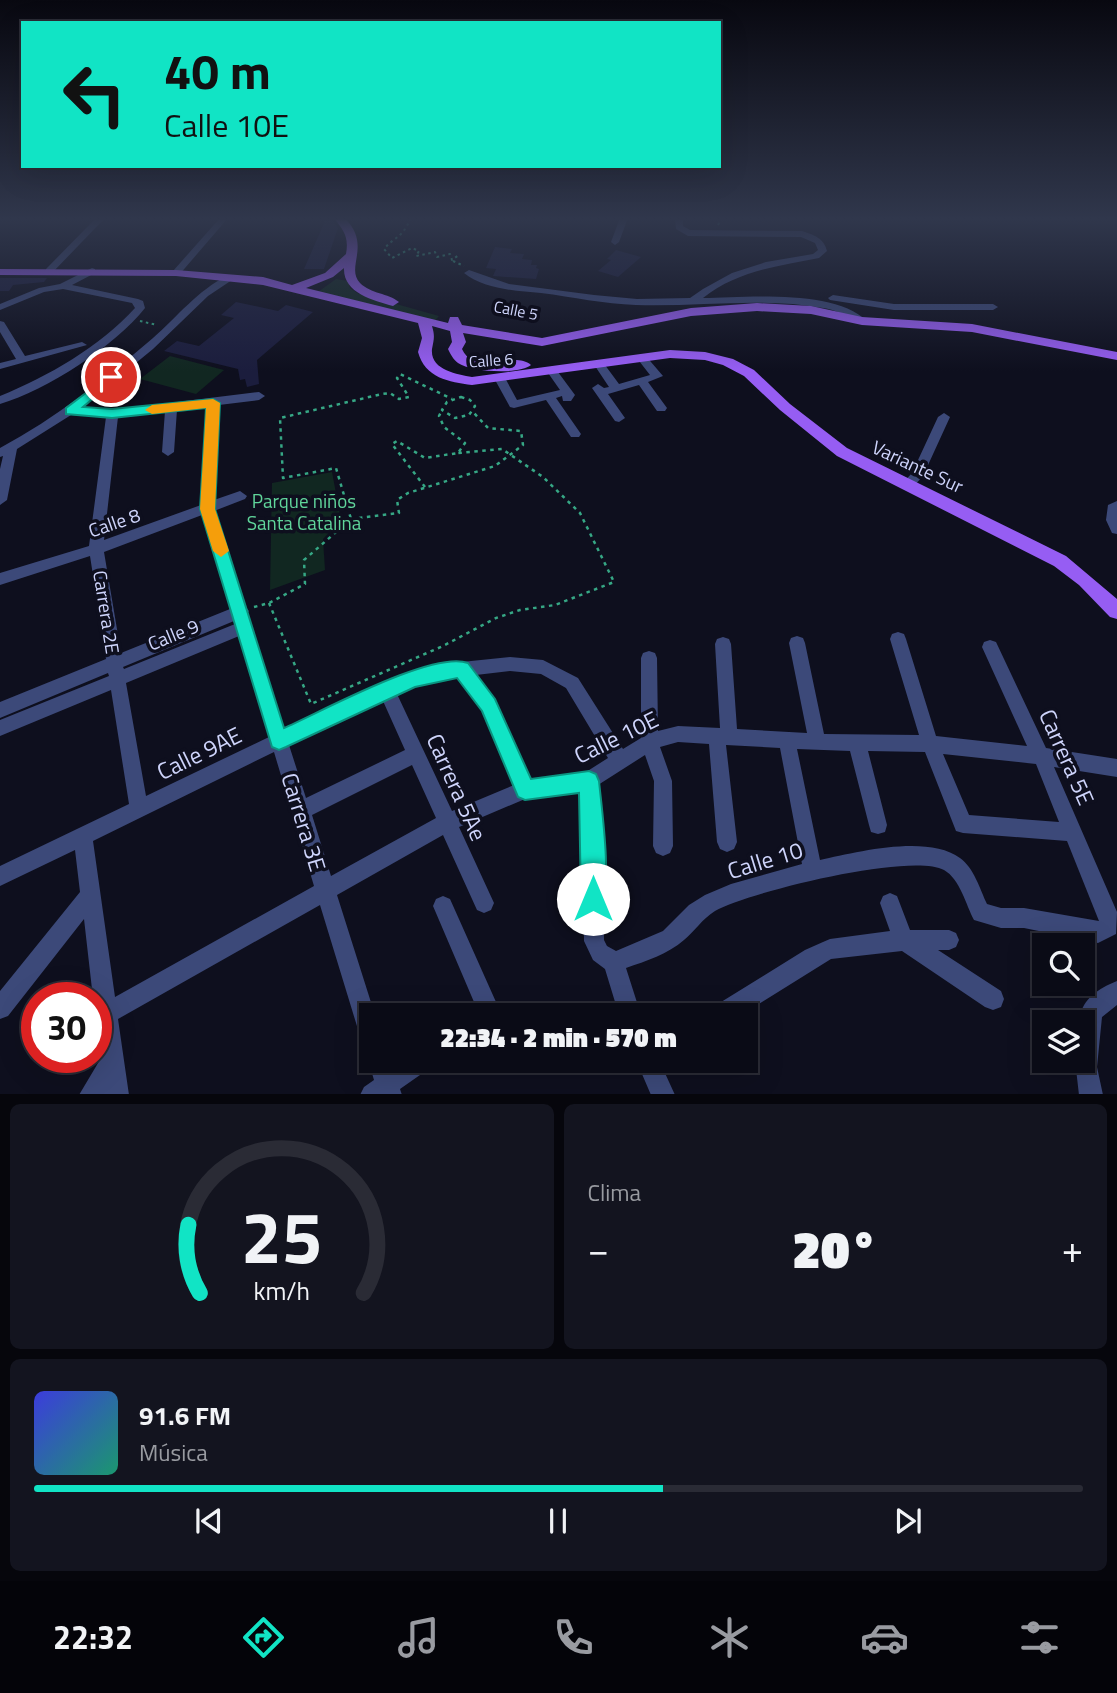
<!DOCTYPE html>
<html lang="es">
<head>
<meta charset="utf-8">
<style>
	:root { --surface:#0a0b16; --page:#13141f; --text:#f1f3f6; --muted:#999ba1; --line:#2a2b35; --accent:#11e4c5 }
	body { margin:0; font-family:"Titillium Web",sans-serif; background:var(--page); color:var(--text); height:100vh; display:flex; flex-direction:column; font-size:26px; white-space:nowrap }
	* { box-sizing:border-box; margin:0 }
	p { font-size:23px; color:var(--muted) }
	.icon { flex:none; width:38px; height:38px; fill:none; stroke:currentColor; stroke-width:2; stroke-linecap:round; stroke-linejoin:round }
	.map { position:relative; height:1094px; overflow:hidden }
	.drawer { display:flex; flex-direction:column; gap:10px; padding:10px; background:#06060c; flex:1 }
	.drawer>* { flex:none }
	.top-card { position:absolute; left:21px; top:21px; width:700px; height:147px; border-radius:0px; box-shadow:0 7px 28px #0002,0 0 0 2px var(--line); background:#11e4c5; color:#111; overflow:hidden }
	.fabs { position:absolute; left:1032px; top:933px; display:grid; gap:14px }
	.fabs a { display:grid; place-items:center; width:63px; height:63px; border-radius:0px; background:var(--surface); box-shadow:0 7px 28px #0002,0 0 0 2px var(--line); font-size:35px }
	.speed { position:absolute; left:21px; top:982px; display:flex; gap:14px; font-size:35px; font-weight:700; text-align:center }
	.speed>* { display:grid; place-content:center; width:91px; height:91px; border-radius:50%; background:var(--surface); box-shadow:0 7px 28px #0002,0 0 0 2px var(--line); line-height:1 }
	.speed .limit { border:10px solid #d22; background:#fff; color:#111 }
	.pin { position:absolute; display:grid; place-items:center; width:60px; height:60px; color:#fff; margin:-30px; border:4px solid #fff; border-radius:50%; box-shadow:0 2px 7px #0007 }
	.me { position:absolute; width:77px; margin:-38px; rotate:0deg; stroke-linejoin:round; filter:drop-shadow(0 0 5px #0008) }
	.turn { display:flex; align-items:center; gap:24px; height:147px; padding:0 28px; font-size:32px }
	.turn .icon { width:91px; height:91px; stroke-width:2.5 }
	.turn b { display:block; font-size:49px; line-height:60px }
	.big { font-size:52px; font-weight:800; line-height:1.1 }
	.drawer .tile { flex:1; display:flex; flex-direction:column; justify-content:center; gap:10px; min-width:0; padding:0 24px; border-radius:10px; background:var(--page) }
	.drawer .dial { align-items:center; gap:0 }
	.dial svg { height:182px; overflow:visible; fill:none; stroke:var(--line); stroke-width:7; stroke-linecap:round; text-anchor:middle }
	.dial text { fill:var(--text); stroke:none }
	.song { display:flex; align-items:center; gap:21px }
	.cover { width:84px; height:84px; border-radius:10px; background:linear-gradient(135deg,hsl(240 70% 55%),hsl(160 70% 35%)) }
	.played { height:7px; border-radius:4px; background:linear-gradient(90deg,var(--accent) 60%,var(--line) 60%) }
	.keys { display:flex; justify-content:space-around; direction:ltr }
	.heat { display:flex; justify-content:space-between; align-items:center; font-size:38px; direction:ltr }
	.drawer .tiles { flex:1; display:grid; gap:10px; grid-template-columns:1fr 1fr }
	.tile:last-child { grid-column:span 2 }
	.trip { position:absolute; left:359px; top:1003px; width:399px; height:70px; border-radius:0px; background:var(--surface); box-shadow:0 7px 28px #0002,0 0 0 2px var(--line); font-weight:800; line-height:70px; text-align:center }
	.tab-bar { display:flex; height:112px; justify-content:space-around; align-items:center; background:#040409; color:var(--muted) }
	.tab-bar .icon { width:49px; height:49px }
	.tab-bar .current { color:var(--accent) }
	.tab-bar b { font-size:32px; color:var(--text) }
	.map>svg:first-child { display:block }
</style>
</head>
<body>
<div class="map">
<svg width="1117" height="1095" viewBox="0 0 1117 1095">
	<rect width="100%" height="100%" fill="#0e0f1e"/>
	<path fill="#112721" d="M336 279 348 281 350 288 357 293 439 316 434 322 318 292Z
		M170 356 224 370 196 394 140 379Z
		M332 472 341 520 323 539 325 570 270 590 272 483Z"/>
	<path fill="#1b1d3d" d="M325 221H333L338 228 324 269H304Z
		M495 247 512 249 510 253 524 254 522 259 532 260 531 265H537L536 268 539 269 536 279 493 276 496 269 486 268Z
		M616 250 641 257 618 277 598 271 611 260 607 259Z
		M0 278H47L44 282 13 285 9 291H0Z
		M236 302 278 311 286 305 313 312 257 360 259 384 247 387 245 379 240 380 238 369 164 351 177 341 199 346 234 318 221 315Z"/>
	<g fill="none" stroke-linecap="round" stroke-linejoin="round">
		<path stroke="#36a785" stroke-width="2" stroke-dasharray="2.5 3.5" stroke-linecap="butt" d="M411 218C400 241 397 234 384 249L392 258 412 248 419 251 416 256 435 252 437 257 450 254 452 260 460 254
			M718 225 722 218
			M453 261 464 266
			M140 321 157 325"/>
		<path stroke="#36a785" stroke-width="2.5" stroke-dasharray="3.5 4.5" stroke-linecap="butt" d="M461 397 470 400 475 406 469 415 455 418 442 410 447 402Z
			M425 487 392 444 397 441 425 458 458 453 465 443 444 427 439 416 442 410
			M351 519 399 513 397 500 408 493 495 466 523 445 521 431 488 428 473 412
			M269 603 311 704 443 646 496 618 520 610 555 605 614 582 580 513 543 477 502 449 458 453
			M254 607 269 603 305 584 304 560 351 519 336 468 283 478 280 418 382 394 390 393 399 399 409 397 397 378 400 374 452 399"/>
		<path fill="#3c4979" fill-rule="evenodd" d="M96 218H105L52 273H46V269Z
			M220 218H228L179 275H173V271Z
			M620 218H628L619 242 615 245 611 242Z
			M675 218H683V226L690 230 802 231C814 235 824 238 827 251L819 258C778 266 737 271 703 298 746 297 835 289 867 321L862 324C847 318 842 311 823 308 762 297 698 307 636 305 604 304 573 297 541 293 516 291 484 289 464 273L469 270 509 284 594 295 637 299 690 298 703 289 732 273 766 262 813 254 818 250 815 243 801 237 688 236 676 229Z
			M92 268 95 269V273L72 285 138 299 143 301 145 308C115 346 47 390 0 404V396C49 376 99 347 135 308L132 303 63 289 44 292 0 310V304L39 288 60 284Z
			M227 276 235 278 208 296 153 349 81 408 112 410 259 392 265 396 259 400 219 405 214 500 240 491 247 496 245 499 214 511 245 606 249 611 247 614 284 730 412 672 442 664 510 657 543 660 578 678 623 749 641 738V658L643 653 649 651 655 653 657 658 658 731 678 726 720 728 715 644 717 639 723 637 729 639 731 644 737 729 807 733 789 643 791 638 797 636 803 638 805 643 824 734 919 735 890 639 892 634 898 632 904 634 906 639 936 736 1027 746 982 647 984 642 990 640 996 642 1046 748 1117 759V777L1054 767 1117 912 1116 934 1098 943 1024 928H1001L974 920C966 905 960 879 944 870 911 852 749 892 715 911 702 919 695 931 684 940 668 954 646 961 626 968L641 1015H619L605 969 593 960 584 941 581 791 525 799 459 827 494 903 491 910 484 913 477 910 443 835 337 895 375 1015H371V1047L363 1044 360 1036 320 905 118 1019 129 1095H79L101 1058 96 1022V998H93L84 919 8 1016 0 1019V991L80 892 75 850 0 886V866L129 804 111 690 0 736V720L109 676 108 673 0 718V702L106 659 90 556 0 585V573L89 546 106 417 71 415 17 449 7 500 0 505V469L3 456 0 457V448C56 418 105 379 153 338 177 317 198 290 227 276ZM207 406 201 505 104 540 118 417 165 411 162 452 168 456 174 452 177 410ZM202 515 230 609 121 653 104 552ZM234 621 235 624 124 669 123 667ZM239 636 269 737 146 796 126 683ZM510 671 541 674 566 688 608 758 586 772 530 780 495 700 476 675ZM458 677 483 710 514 785 452 811 397 694 415 686ZM383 701 405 750 306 798 289 745ZM678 742 709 744 717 842 720 849 727 852 734 849 737 842 726 745 780 748 802 864 731 884 705 895 689 905 663 931 616 951 607 946 604 940 603 848 598 785 645 755 654 781 653 846 656 853 663 856 670 853 673 846 672 781 660 747ZM797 749 850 751 869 825 871 832 878 834 885 832 887 825 868 751 925 752 956 831 963 833 1067 841 1099 921 1024 908H1001L987 904C980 889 974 868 960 858 928 834 856 852 820 860ZM274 752 314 886 115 997 93 841ZM943 754 1036 764 1059 822 969 815ZM412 765 436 818 331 876 312 815Z
			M833 295 894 304H993L998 307 993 310H894L830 300 828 298Z
			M0 321 4 322 25 356 82 342 87 345 0 369V363L16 359 0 332Z
			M641 354 645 355 663 376 648 382 667 408 665 411H657L639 385 608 394 625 418 619 422 615 421 592 388 598 384 604 388 609 387 593 363 594 361H602L619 384 650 375 636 357Z
			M551 367 555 368 575 395 571 401H563L562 396 556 398 581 434 579 437H571L546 400 514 408 510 407 494 378 500 375 504 376 517 400 560 390 546 370Z
			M944 413 950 417 923 476 912 488H902L901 485 912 473 938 417Z
			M1117 501V534L1112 533 1106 520 1108 505Z
			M890 893 897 896 910 930H949L956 933 959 940 956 947 949 950H938L1001 991 1004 999 1001 1007 993 1010 985 1007 902 951 831 959 741 1015H710L713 1007 805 950 823 942 830 939 890 931 880 903 883 896Z
			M443 896 450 899 496 1002 497 1015H475L474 1002 433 906 436 899Z
			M1117 981V1005L1102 1017 1097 1067 1103 1095H1079L1075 1060H1083V1022H1079C1081 1000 1097 989 1117 981Z
			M371 1052V1060H391L393 1067 402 1060H433L430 1068 400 1089 402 1095H360L364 1087 374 1080 368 1060Z
			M636 1060H659L675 1095H651Z"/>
		<path fill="#965df3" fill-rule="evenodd" d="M334 218H345C372 246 345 267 360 283 371 294 388 293 399 302L393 306C373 300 343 293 344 268L333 277 306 288 448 323 450 317H458L462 325 542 338 691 308 757 303 811 306 862 317 972 324 1117 352V360L972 332 862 325 811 314 757 311 691 316 542 346 463 333 466 342 462 349C475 377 513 350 531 365 519 375 471 372 458 363 453 359 451 355 448 349L452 342 450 331 432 326C435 336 434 339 432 349 430 370 457 374 472 377L670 350 705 352 733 359 754 370 790 404 847 448 1066 556 1117 599V619L1110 617 1079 585 1054 566 837 456 780 410 744 376 723 365 705 360 670 358 472 385C449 382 425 378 418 352L422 338 418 323 263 285 176 276 0 275V269L176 270 263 277 292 285 325 273 346 254C349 237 344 231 334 218Z"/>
	</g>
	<linearGradient id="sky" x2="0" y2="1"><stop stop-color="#080810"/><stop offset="0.59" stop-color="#30374c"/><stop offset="1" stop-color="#30374c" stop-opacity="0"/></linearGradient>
	<rect width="1117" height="371" fill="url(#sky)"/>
	<path fill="#11e4c5" stroke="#0b9480" stroke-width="2" d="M111 374 115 375V380L83 407 112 409 213 399 220 403 215 509 284 728C321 712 433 650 468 663L495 699 531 779 589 771 596 774 599 781C602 812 612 880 601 907L593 910 585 907 581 899 579 793 525 800 518 797 482 711 457 678 415 687 286 747 279 750 272 747 200 509 206 408 112 418 66 414V408Z"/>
	<path fill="#f59e0b" d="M213 399 220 403 215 509 229 551 221 557 213 551 200 509 206 408 152 414 145 410 152 405Z"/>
	<g text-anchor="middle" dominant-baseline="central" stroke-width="7" stroke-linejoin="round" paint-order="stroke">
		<g font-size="16" fill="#ced4fb" stroke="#0e0f1e">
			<text transform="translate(516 310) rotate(11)">Calle 5</text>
			<text transform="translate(491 360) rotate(-4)">Calle 6</text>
		</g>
		<g font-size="19" fill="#ced4fb" stroke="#0e0f1e">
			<text transform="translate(918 466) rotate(25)">Variante Sur</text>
			<text transform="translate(114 522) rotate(-19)">Calle 8</text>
			<text transform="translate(107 612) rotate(81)">Carrera 2E</text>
			<text transform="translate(173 634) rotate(-22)">Calle 9</text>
		</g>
		<g font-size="19" fill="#60d59b" stroke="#0e0f1e">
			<text x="304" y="500">Parque niños<tspan x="304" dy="22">Santa Catalina</tspan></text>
		</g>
		<g font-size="23" fill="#ced4fb" stroke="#0e0f1e">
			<text transform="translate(616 737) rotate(-26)">Calle 10E</text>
			<text transform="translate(199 753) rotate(-26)">Calle 9AE</text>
			<text transform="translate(1067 757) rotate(66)">Carrera 5E</text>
			<text transform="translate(457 787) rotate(66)">Carrera 5Ae</text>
			<text transform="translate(304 822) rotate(73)">Carrera 3E</text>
			<text transform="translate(765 860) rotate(-17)">Calle 10</text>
		</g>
	</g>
</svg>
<div class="fabs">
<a><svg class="icon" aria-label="search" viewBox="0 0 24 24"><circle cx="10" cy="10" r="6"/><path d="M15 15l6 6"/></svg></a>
<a><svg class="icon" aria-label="layers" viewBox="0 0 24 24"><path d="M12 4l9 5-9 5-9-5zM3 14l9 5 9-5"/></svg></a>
</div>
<div class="speed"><div class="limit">30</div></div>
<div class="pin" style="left:111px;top:377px;background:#d93025"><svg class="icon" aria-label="arrive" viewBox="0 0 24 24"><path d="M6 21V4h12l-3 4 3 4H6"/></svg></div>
<svg class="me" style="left:593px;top:899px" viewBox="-20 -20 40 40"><circle r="19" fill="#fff"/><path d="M0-13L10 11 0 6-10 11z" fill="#11e4c5"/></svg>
<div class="trip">22:34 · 2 min · 570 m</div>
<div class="top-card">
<div class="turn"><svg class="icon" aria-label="left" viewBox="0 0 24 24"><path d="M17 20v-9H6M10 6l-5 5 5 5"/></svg><div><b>40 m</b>Calle 10E</div></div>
</div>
</div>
<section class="drawer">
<div class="tiles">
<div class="tile dial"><svg viewBox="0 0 100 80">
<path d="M14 69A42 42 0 1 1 86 69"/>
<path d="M14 69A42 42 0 0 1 9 39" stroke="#11e4c5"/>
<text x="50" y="56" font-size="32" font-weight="700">25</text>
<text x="50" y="72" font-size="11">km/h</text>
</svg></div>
<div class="tile"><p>Clima</p>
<div class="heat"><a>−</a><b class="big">20°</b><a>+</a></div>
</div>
<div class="tile">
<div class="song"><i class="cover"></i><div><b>91.6 FM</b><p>Música</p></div></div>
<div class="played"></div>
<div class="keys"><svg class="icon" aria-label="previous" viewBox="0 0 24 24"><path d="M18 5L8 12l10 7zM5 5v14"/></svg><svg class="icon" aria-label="pause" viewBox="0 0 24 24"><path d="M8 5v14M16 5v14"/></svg><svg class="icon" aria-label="next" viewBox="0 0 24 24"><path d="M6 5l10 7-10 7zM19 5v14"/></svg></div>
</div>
</div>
</section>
<nav class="tab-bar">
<b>22:32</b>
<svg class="icon current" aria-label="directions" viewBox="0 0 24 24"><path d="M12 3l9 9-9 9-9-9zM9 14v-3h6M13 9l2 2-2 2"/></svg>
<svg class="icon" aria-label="music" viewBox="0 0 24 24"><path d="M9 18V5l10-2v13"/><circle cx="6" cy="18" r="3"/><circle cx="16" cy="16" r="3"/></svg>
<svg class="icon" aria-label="phone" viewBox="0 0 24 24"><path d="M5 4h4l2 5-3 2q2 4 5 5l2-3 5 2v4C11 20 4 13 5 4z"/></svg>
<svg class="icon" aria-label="climate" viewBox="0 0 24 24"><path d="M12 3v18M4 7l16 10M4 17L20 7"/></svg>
<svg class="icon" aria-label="car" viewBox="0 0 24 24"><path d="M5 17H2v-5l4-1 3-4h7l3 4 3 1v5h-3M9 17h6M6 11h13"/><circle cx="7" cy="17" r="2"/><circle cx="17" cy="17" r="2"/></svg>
<svg class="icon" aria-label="filters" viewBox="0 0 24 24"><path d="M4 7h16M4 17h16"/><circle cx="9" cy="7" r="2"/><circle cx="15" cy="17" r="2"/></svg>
</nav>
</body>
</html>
